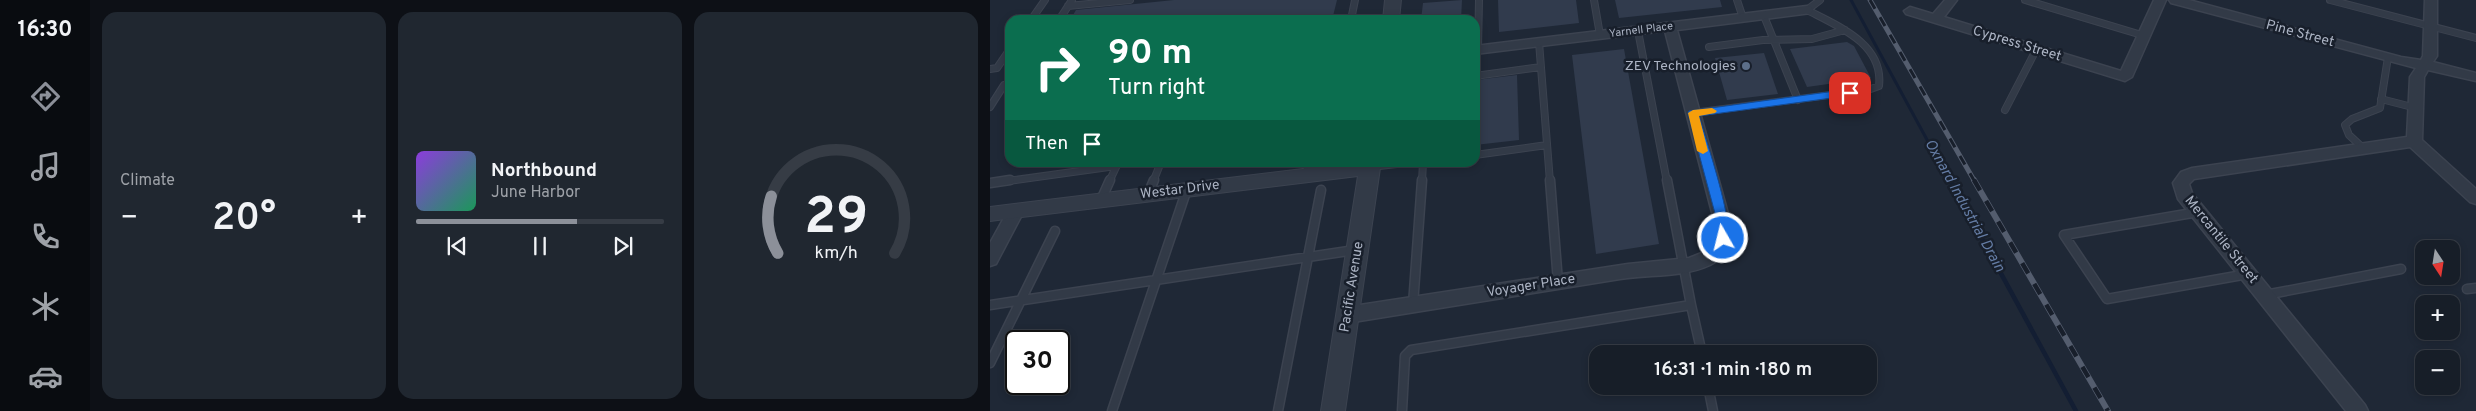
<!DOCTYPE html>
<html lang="en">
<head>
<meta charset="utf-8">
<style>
	:root { --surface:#171e28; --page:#202730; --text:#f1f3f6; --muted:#9ea2a8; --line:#363c45; --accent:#8c9099 }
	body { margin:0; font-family:Overpass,sans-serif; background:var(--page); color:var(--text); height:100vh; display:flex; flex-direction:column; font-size:19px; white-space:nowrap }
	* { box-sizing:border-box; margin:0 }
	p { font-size:16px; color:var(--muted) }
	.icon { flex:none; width:28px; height:28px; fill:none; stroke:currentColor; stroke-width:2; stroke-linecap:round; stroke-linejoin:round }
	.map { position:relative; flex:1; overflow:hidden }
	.sheet { display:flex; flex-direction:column; gap:12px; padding:12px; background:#0d1016; width:900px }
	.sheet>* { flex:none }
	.top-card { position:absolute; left:15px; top:15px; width:475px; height:152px; border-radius:15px; box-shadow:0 2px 8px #0003,0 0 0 1px var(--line); background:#0b6e4f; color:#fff; overflow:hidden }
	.needle { width:32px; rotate:168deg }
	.tools { position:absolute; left:1425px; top:240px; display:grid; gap:10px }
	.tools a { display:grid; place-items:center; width:45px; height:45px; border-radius:10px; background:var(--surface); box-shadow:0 2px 8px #0003,0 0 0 1px var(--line); font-size:25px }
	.speed { position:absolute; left:15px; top:330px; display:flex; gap:10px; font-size:25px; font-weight:700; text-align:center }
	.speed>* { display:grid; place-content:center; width:65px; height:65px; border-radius:50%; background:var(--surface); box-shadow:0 2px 8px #0003,0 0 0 1px var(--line); line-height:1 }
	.speed .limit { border:2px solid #111; border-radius:8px; background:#fff; color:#111 }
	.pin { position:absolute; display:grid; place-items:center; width:42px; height:42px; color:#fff; margin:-21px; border-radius:10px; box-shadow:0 2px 8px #0006 }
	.me { position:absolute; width:55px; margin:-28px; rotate:352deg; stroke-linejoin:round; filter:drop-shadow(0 0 4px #0008) }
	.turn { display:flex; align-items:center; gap:18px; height:105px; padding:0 20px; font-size:22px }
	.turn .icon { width:65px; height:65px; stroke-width:2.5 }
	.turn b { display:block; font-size:35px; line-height:42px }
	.then { display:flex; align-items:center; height:48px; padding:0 20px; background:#0003; gap:10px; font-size:19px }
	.big { font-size:38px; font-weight:600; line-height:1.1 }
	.sheet .card { flex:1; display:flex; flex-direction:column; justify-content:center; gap:8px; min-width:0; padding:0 18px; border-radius:15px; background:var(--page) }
	.sheet .dial { align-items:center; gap:0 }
	.dial svg { height:130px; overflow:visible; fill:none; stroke:var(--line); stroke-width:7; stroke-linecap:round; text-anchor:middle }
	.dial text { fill:var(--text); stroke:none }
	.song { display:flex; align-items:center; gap:15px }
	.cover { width:60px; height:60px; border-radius:8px; background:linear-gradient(135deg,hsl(270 70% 55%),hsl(150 70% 35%)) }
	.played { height:5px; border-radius:2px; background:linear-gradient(90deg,var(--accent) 65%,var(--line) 65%) }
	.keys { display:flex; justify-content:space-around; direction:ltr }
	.heat { display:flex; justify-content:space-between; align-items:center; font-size:28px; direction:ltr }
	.sheet .tiles { flex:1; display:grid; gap:12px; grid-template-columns:repeat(3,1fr) }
	.trip { position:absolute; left:599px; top:345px; width:288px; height:50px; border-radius:15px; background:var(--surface); box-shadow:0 2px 8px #0003,0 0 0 1px var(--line); font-weight:600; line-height:50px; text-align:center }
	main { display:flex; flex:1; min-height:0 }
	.dock { display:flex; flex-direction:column; width:90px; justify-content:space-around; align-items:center; background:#090c10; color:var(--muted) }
	.dock .icon { width:35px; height:35px }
	.dock .current { color:var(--accent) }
	.dock b { font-size:22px; color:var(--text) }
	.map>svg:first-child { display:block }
</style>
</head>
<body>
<main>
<nav class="dock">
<b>16:30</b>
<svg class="icon current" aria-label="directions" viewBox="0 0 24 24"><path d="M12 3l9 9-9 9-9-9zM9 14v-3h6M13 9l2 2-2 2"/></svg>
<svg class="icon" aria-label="music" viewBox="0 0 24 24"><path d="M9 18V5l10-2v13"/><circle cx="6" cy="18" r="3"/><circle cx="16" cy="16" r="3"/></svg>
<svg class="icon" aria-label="phone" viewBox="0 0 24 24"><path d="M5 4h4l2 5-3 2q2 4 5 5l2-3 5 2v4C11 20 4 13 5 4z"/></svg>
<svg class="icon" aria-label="climate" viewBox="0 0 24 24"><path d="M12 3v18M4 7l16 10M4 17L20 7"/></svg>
<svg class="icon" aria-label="car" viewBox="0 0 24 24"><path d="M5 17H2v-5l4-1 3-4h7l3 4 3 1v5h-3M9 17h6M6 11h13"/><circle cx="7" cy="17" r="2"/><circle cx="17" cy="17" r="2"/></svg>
</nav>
<section class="sheet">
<div class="tiles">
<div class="card"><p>Climate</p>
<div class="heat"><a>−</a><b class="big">20°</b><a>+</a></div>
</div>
<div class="card">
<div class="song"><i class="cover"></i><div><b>Northbound</b><p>June Harbor</p></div></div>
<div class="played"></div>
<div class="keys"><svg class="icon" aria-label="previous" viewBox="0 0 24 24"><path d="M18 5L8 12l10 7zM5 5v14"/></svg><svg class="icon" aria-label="pause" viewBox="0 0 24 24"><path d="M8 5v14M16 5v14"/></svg><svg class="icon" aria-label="next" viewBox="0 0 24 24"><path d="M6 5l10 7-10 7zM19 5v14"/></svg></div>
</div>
<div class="card dial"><svg viewBox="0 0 100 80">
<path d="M14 69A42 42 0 1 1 86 69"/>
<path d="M14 69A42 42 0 0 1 10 34" stroke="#8c9099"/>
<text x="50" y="56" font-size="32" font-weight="700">29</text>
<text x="50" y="72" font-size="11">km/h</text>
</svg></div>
</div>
</section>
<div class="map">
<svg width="1486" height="411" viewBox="0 0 1486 411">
	<rect width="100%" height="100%" fill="#1f2836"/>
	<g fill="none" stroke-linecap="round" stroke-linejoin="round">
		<path stroke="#131e33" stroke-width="3" d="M861 0 960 182"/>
		<path stroke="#131e33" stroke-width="4.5" d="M960 180 1086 411"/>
	</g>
	<path fill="#313b4d" d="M184 0H347L342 20H80L86 10Z
		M472 0 471 20H431L433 3Z
		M508 0H586L589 23 509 32Z
		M625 0H730L732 7 629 18Z
		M857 42 864 46 881 78 817 87 800 49Z
		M634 49 669 244 606 254 582 55Z
		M774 53 788 94 737 100 725 58Z
		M527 75 529 140 485 145 486 80Z"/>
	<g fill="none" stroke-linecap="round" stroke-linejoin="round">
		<defs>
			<path id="service-far1" d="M604 0 610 35
				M747 0 753 18
				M1035 0 1155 36
				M1340 0 1486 38
				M78 6 140 0
				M774 16 808 100
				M41 20 55 0
				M69 20 82 0
				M361 20 365 0
				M648 31 677 182
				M549 42 560 182
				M719 47 773 40 822 39 855 30
				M488 49 489 0
				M0 69 7 68 20 49
				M485 76 551 67
				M1391 99 1426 108
				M0 107 14 85 20 84
				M1015 110 1046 50
				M703 113 878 90 889 86C894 44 848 26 817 10L830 0
				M1373 148 1359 135 1355 125 1362 119 1390 108 1398 57
				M485 155 557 145
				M381 167 424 162
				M316 175 318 162
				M11 182 126 166
				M119 182 128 163
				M163 182 171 162
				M432 182 433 162"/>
			<path id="service" d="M560 180 568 282
				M0 183 20 180
				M158 194 164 180
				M111 200 120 180
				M1208 212 1074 235 1117 299 1258 274
				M1477 289 1486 288
				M1275 295 1411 269
				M0 305 365 250
				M423 305 432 180
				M701 305 712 354
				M0 363 65 231
				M718 386 723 411
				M122 411 197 189
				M288 411 331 190
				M412 411 415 356 421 350 701 305 677 180"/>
			<path id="minor" d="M955 0H967L954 17 1131 71 1164 0H1176L1142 77 1135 81 916 14 914 11 920 7 943 14Z
				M1179 0H1199L1411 57 1431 60 1433 56 1435 0H1447V56L1443 62 1486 73V81L1438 70 1434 77 1432 140 1486 189V204L1480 202 1420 147 1204 179 1199 184 1202 193 1375 405 1378 411H1356L1188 199 1183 183 1191 172 1202 168 1417 137 1420 77 1426 68 1181 3Z
				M817 6 821 7 823 10 821 13 687 30 742 228C741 243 734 258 720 265 692 278 660 274 630 279 539 294 448 308 357 323L351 320 348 315 351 310 357 307 638 264 699 258 714 252 721 245 726 228 675 31 485 54V46Z
				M26 205 32 207 34 211 6 264 0 266V243L20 207Z"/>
			<path id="tertiary" d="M395 0H411L409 20H393Z
				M370 162H389L390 168 355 411H331L368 176 0 221V207Z"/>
		</defs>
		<use href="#service-far1" stroke="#3c4350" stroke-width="8"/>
		<use href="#service" stroke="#3c4350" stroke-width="11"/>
		<use href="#minor" stroke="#3c4350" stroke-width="3"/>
		<use href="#tertiary" stroke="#3c4350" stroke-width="2"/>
		<use href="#service-far1" stroke="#323a47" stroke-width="6"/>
		<use href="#service" stroke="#323a47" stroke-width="8"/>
		<use href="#minor" fill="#323a47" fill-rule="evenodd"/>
		<use href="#tertiary" fill="#323a47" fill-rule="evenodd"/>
		<defs>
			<path id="rail-far1" d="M880 0 985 182"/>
			<path id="rail" d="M984 180 1118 411"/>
		</defs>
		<use href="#rail-far1" stroke="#545d6e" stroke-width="5"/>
		<use href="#rail" stroke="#545d6e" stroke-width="6"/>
		<use href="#rail-far1" stroke="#181f2b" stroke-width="3" stroke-dasharray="10" stroke-linecap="butt"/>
		<use href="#rail" stroke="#181f2b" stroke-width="4.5" stroke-dasharray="12" stroke-linecap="butt"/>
	</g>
	<path fill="#1a73e8" stroke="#114b97" d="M860 89 864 90V95L709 116C715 137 745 225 737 241H729L726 217 698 113 699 111Z"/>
	<path fill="#f59e0b" d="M722 108 727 111 725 113 709 116 718 151 713 154 707 151 698 113 703 110Z"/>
	<circle fill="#5c6f8a" stroke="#181f2b" stroke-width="2" cx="756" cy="66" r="5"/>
	<g text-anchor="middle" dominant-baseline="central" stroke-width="5" stroke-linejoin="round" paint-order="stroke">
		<g font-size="11" fill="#acb4c4" stroke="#181f2b">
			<text transform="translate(651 30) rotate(-7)">Yarnell Place</text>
		</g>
		<g font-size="14" fill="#acb4c4" stroke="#181f2b">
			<text transform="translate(1310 34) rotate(15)">Pine Street</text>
			<text transform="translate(1027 44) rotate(17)">Cypress Street</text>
			<text transform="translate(190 190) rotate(-7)">Westar Drive</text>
			<text transform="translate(1231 240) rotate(51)">Mercantile Street</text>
			<text transform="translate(541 286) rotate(-9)">Voyager Place</text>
			<text transform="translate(362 287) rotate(-81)">Pacific Avenue</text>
		</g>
		<g font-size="14" fill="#acb4c4" stroke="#181f2b" text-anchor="end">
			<text x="746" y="66">ZEV Technologies</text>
		</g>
		<g font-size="15" font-style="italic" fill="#647ca4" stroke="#181f2b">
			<text transform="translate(974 206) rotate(61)">Oxnard Industrial Drain</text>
		</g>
	</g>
</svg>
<div class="tools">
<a><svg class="needle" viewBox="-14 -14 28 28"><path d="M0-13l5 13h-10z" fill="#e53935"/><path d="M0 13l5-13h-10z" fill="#9ea2a8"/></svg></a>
<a>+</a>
<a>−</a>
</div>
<div class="speed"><div class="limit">30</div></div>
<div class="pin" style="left:860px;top:93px;background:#d93025"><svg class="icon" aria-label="arrive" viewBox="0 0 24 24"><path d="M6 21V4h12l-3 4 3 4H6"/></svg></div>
<svg class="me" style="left:733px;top:238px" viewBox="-20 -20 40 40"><circle r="17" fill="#1a73e8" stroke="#fff" stroke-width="3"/><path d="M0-11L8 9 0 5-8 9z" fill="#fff"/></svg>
<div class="trip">16:31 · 1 min · 180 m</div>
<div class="top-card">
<div class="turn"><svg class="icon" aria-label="right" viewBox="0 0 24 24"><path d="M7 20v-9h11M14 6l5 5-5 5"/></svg><div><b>90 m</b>Turn right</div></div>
<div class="then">Then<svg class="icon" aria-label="arrive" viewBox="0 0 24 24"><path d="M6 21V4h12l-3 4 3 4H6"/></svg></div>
</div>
</div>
</main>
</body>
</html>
